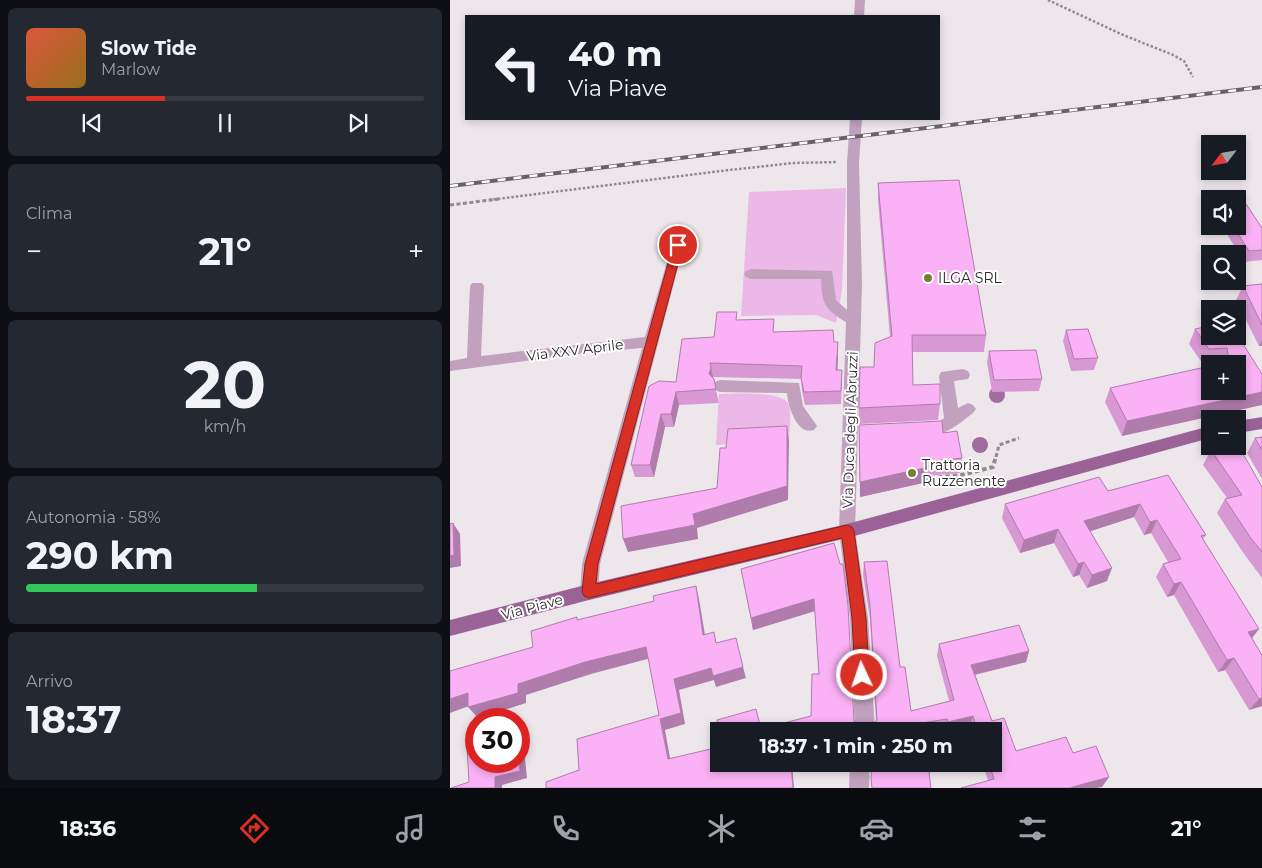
<!DOCTYPE html>
<html lang="it">
<head>
<meta charset="utf-8">
<style>
	:root { --surface:#171b24; --page:#242831; --text:#f1f3f6; --muted:#9ea1a6; --line:#363941; --accent:#d93025 }
	body { margin:0; font-family:Montserrat,sans-serif; background:var(--page); color:var(--text); height:100vh; display:flex; flex-direction:column; font-size:19px; white-space:nowrap }
	* { box-sizing:border-box; margin:0 }
	p { font-size:16px; color:var(--muted) }
	.icon { flex:none; width:28px; height:28px; fill:none; stroke:currentColor; stroke-width:2; stroke-linecap:round; stroke-linejoin:round }
	.map { position:relative; flex:1; overflow:hidden }
	.details { display:flex; flex-direction:column; gap:8px; padding:8px; background:#0d0f14; width:450px }
	.details>* { flex:none }
	.top-card { position:absolute; left:15px; top:15px; width:475px; height:105px; border-radius:0px; box-shadow:0 2px 8px #0003; background:#171b24; color:var(--text); overflow:hidden }
	.needle { width:32px; rotate:239deg }
	.controls { position:absolute; left:751px; top:135px; display:grid; gap:10px }
	.controls a { display:grid; place-items:center; width:45px; height:45px; border-radius:0px; background:var(--surface); box-shadow:0 2px 8px #0003; font-size:25px }
	.speed { position:absolute; left:15px; top:708px; display:flex; gap:10px; font-size:25px; font-weight:700; text-align:center }
	.speed>* { display:grid; place-content:center; width:65px; height:65px; border-radius:50%; background:var(--surface); box-shadow:0 2px 8px #0003; line-height:1 }
	.speed .limit { border:8px solid #d22; background:#fff; color:#111 }
	.pin { position:absolute; display:grid; place-items:center; width:42px; height:42px; color:#fff; margin:-21px; border:2px solid #fff; border-radius:50%; box-shadow:0 1px 5px #0007 }
	.me { position:absolute; width:55px; margin:-28px; rotate:357deg; stroke-linejoin:round; filter:drop-shadow(0 0 4px #0008) }
	.turn { display:flex; align-items:center; gap:18px; height:105px; padding:0 20px; font-size:22px }
	.turn .icon { width:65px; height:65px; stroke-width:2.5 }
	.turn b { display:block; font-size:35px; line-height:42px }
	.big { font-size:38px; font-weight:700; line-height:1.1 }
	.details .tile { flex:1; display:flex; flex-direction:column; justify-content:center; gap:8px; min-width:0; padding:0 18px; border-radius:8px; background:var(--page) }
	.details .dial { align-items:center; gap:0 }
	.dial b { font-size:65px; line-height:1 }
	.song { display:flex; align-items:center; gap:15px }
	.cover { width:60px; height:60px; border-radius:8px; background:linear-gradient(135deg,hsl(10 70% 55%),hsl(40 70% 35%)) }
	.played { height:5px; border-radius:2px; background:linear-gradient(90deg,var(--accent) 35%,var(--line) 35%) }
	.keys { display:flex; justify-content:space-around; direction:ltr }
	.heat { display:flex; justify-content:space-between; align-items:center; font-size:28px; direction:ltr }
	.charge { height:8px; border-radius:4px; background:linear-gradient(90deg,#34c759 58%,var(--line) 0) }
	.trip { position:absolute; left:260px; top:722px; width:292px; height:50px; border-radius:0px; background:var(--surface); box-shadow:0 2px 8px #0003; font-weight:700; line-height:50px; text-align:center }
	.tab-bar { display:flex; height:80px; justify-content:space-around; align-items:center; background:#090b0e; color:var(--muted) }
	.tab-bar .icon { width:35px; height:35px }
	.tab-bar .active { color:var(--accent) }
	.tab-bar b { font-size:22px; color:var(--text) }
	main { display:flex; flex:1; min-height:0 }
	.map>svg:first-child { display:block }
</style>
</head>
<body>
<main>
<section class="details">
<div class="tile">
<div class="song"><i class="cover"></i><div><b>Slow Tide</b><p>Marlow</p></div></div>
<div class="played"></div>
<div class="keys"><svg class="icon" aria-label="previous" viewBox="0 0 24 24"><path d="M18 5L8 12l10 7zM5 5v14"/></svg><svg class="icon" aria-label="pause" viewBox="0 0 24 24"><path d="M8 5v14M16 5v14"/></svg><svg class="icon" aria-label="next" viewBox="0 0 24 24"><path d="M6 5l10 7-10 7zM19 5v14"/></svg></div>
</div>
<div class="tile"><p>Clima</p>
<div class="heat"><a>−</a><b class="big">21°</b><a>+</a></div>
</div>
<div class="tile dial"><b>20</b><p>km/h</p></div>
<div class="tile"><p>Autonomia · 58%</p><b class="big">290 km</b><div class="charge"></div></div>
<div class="tile"><p>Arrivo</p><b class="big">18:37</b></div>
</section>
<div class="map">
<svg width="812" height="788" viewBox="0 0 812 788">
	<rect width="100%" height="100%" fill="#ede7ec"/>
	<path fill="#ecb8e7" d="M396 188 392 290 386 323 366 315 291 316 299 192Z
		M269 394C282 394 335 390 339 405 342 415 339 430 339 441L266 445Z"/>
	<g fill="none" stroke-linecap="round" stroke-linejoin="round">
		<path stroke="#8e8a8d" stroke-width="2.5" stroke-dasharray="2.5 2" stroke-linecap="butt" d="M598 0 671 34 723 55 734 61 743 77
			M39 200 279 170 344 163 387 162"/>
		<path stroke="#8e8a8d" stroke-width="3" stroke-dasharray="4 2.5" stroke-linecap="butt" d="M0 205 49 199
			M546 457 549 445 569 438"/>
		<path stroke="#8e8a8d" stroke-width="4" stroke-dasharray="4.5 3" stroke-linecap="butt" d="M473 479 511 475 543 467 546 456"/>
		<path fill="#c1a1be" fill-rule="evenodd" d="M405 0H415L414 16H404Z
			M400 119H412L409 163 412 284 405 531 418 618 425 731H405L400 618 389 531 396 322C374 309 372 303 371 279H301L296 277 294 274 296 271 301 269 382 271 386 300 397 310V163Z
			M228 241 234 245 150 564 148 592 145 598 139 600 133 598 130 592 132 564 192 348 136 353 0 371V361L17 358 20 286 22 283H32L34 286 31 356 195 337 222 245Z
			M513 369 518 371 520 375 518 379 504 381 508 408 518 403 523 405 526 409 523 413C506 426 490 441 468 433L465 429 468 425 489 422 494 418 489 376 491 372Z
			M270 380 349 383 353 406 367 426 364 430C347 436 338 406 337 393L270 392 265 390 263 386 265 382Z
			M400 764H420L419 788H399Z"/>
		<path fill="#9b6298" fill-rule="evenodd" d="M812 417V429L788 433V421Z
			M760 426V438L397 538 139 600 0 636V620L139 584 397 524Z"/>
		<defs>
			<path id="rail" d="M0 186 812 87"/>
		</defs>
		<use href="#rail" stroke="#666265" stroke-width="4"/>
		<use href="#rail" stroke="#fff" stroke-width="2.5" stroke-dasharray="8" stroke-linecap="butt"/>
	</g>
	<g fill="#a16d9f">
		<circle cx="547" cy="395" r="8"/>
		<circle cx="530" cy="445" r="8"/>
	</g>
	<path fill="#d798d3" d="M428 183 536 335 534 352H462L463 385 490 404 488 420 409 424V408L424 367 440 337 428 200Z
		M788 192 812 228V260L794 262 772 226H788V199H767L768 194Z
		M812 284V346H809L786 300 793 286Z
		M288 320 325 332 384 342 388 356 387 370 392 383 391 404 355 405 352 391 351 379 263 377 269 403 229 405 224 427H215L204 477H185L181 465 226 382 264 337Z
		M745 329 788 336 812 374 672 436 655 402 660 388 788 364H770V363L753 364 739 344Z
		M616 330 648 358 644 370 621 371 613 341Z
		M539 351 592 379 589 391 542 392 537 362Z
		M409 425 493 433 512 458 510 473 474 476 473 483 410 497Z
		M812 437V479L797 453 805 438Z
		M761 450 812 487V578L792 551 767 513 775 499 777 498 753 465Z
		M718 475 756 535 753 539 802 638 812 655V706L799 710 775 670 768 672 724 595 717 597 706 577 713 564 718 562 701 533 694 535 684 517 640 531 657 581 637 588 629 575 623 577 604 543 570 553 552 518 555 504 658 491Z
		M384 543 404 722H426L420 618 413 575 414 562 450 667 461 711 499 701 487 656 489 644 579 651 576 662 525 675 542 721 566 751 623 753 652 787 538 781 533 764H544V731H522L520 726 502 731H496L495 729 481 731H269L311 729 361 716 369 674 365 611 303 630 291 569Z"/>
	<path fill="#af7cac" d="M812 340V346H809Z
		M388 342V356L387 383 386 370Z
		M261 368 264 381 259 374Z
		M226 392 229 405 224 427 221 414Z
		M812 392V405L672 436 677 421Z
		M211 414 215 427 204 477 200 465Z
		M337 426 339 441 338 500 247 528 248 539 178 552 173 539 243 514Z
		M475 468 473 483 410 497V482Z
		M690 504 684 517 629 535 634 521Z
		M707 520 701 533 694 535 700 522Z
		M3 523 10 534 11 566 0 568V556Z
		M608 529 604 543 570 553 574 540Z
		M634 562 629 575 623 577 628 564Z
		M662 568 657 581 637 588 642 575Z
		M731 582 724 595 717 597 724 584Z
		M246 586 249 599 257 647 253 635Z
		M364 599 365 611 303 630 301 618Z
		M809 629 800 641 798 632Z
		M196 647 201 658 141 674 76 695V703L28 718 18 707 68 684 135 662Z
		M579 651 576 662 518 676 521 665Z
		M784 658 775 670 768 672 777 660Z
		M293 667 296 678 266 687 264 680 229 690 235 724 215 730 222 769 218 759 210 719 224 679 261 668Z
		M18 693 27 703 0 713V699Z
		M812 698V706L799 710 809 699Z
		M523 716 520 726 502 731H496L498 722Z
		M69 734 73 739 77 778 52 785V788H45V777L69 756Z
		M341 764H342L344 788H343Z
		M659 777 652 787 647 788H619Z"/>
	<path fill="#fab1f5" stroke="#af7cac" d="M509 180 536 335H462L463 385 490 384V404L409 408 410 367H424L425 343 442 336 428 183Z
		M788 192 812 228V250L799 251 783 226H788V199H771L768 194Z
		M812 284V325L793 286Z
		M267 312H287L286 320 324 319 323 332 383 330 384 342H388L386 370H392L391 391 354 392 351 378 352 366 260 363 261 368 259 374 264 379 266 389 226 392 221 414H211L200 465H181L199 386 209 381 226 382 232 339 264 337Z
		M760 326V336H788L812 374V392L677 421 660 388 760 366V391H788V364H772L779 362 777 348 759 349 745 329Z
		M638 329 648 358 624 359 616 330Z
		M586 350 592 379 544 380 539 351Z
		M492 421 493 433 507 431 512 458 474 462 475 468 410 482 409 425Z
		M337 426V486L243 514 245 525 173 539 171 506 267 488 270 448H276L278 429Z
		M812 437V450L805 438Z
		M788 445 812 487V552L800 537 775 499 792 495 761 450 774 446H788Z
		M718 475 756 535 751 536 809 629 798 632 812 655V698L809 699 784 658 777 660 731 582 724 584 713 564 731 559 707 520 700 522 690 504 634 521 662 568 642 575 634 562 628 564 608 529 574 540 555 504 649 477 658 491Z
		M3 523 4 555 0 556V524Z
		M384 543 390 564H393L398 606 404 722H425L427 720 420 606 414 562 437 561 450 667H455L461 711 504 700 489 644 569 625 579 651 521 665 542 721 554 718 566 751 616 737 623 753 646 746 659 777 619 788H511L544 779 539 764H544V731H528L523 716 498 722 497 719 472 723 473 731H418V730L413 731H269L267 720 306 709 311 729 361 716 362 674H369L364 599 301 618 291 569Z
		M246 586 253 635 264 632 266 643 286 638 293 667 263 676 261 668 224 679 231 713 210 719 218 759 269 747V764H341L343 788H96V782L129 770 127 739 209 715 196 647 135 662 68 684V693L18 707V693L0 699V671L83 647 81 631 127 617V620L204 601 203 596Z
		M26 745V761H69V756L70 771 45 777V788H1L19 782 17 748Z
		M422 764H478L481 788H422L421 779Z"/>
	<path fill="#d93025" stroke="#8d1f18" d="M228 242 233 245 148 564 146 584 397 525 402 527 404 531 416 618 419 675 417 680 412 682 407 680 405 675 402 618 392 538 139 598 134 596 132 592 135 564 223 245Z"/>
	<g fill="#728130" stroke="#fff" stroke-width="2">
		<circle cx="478" cy="278" r="5"/>
		<circle cx="462" cy="473" r="5"/>
	</g>
	<g text-anchor="middle" dominant-baseline="central" stroke-width="4" stroke-linejoin="round" paint-order="stroke">
		<g font-size="14" fill="#2b282a" stroke="#fff" text-anchor="start">
			<text x="488" y="278">ILGA SRL</text>
			<text x="472" y="465">Trattoria<tspan x="472" dy="16">Ruzzenente</tspan></text>
		</g>
		<g font-size="14" fill="#2b282a" stroke="#fff">
			<text transform="translate(125 350) rotate(-7)">Via XXV Aprile</text>
			<text transform="translate(400 430) rotate(-88)">Via Duca degli Abruzzi</text>
			<text transform="translate(82 607) rotate(-15)">Via Piave</text>
		</g>
	</g>
</svg>
<div class="controls">
<a><svg class="needle" viewBox="-14 -14 28 28"><path d="M0-13l5 13h-10z" fill="#e53935"/><path d="M0 13l5-13h-10z" fill="#9ea1a6"/></svg></a>
<a><svg class="icon" aria-label="sound" viewBox="0 0 24 24"><path d="M4 9h4l5-4v14l-5-4H4zM17 9q2 3 0 6"/></svg></a>
<a><svg class="icon" aria-label="search" viewBox="0 0 24 24"><circle cx="10" cy="10" r="6"/><path d="M15 15l6 6"/></svg></a>
<a><svg class="icon" aria-label="layers" viewBox="0 0 24 24"><path d="M12 4l9 5-9 5-9-5zM3 14l9 5 9-5"/></svg></a>
<a>+</a>
<a>−</a>
</div>
<div class="speed"><div class="limit">30</div></div>
<div class="pin" style="left:228px;top:245px;background:#d93025"><svg class="icon" aria-label="arrive" viewBox="0 0 24 24"><path d="M6 21V4h12l-3 4 3 4H6"/></svg></div>
<svg class="me" style="left:412px;top:675px" viewBox="-20 -20 40 40"><circle r="17" fill="#d93025" stroke="#fff" stroke-width="3"/><path d="M0-11L8 9 0 5-8 9z" fill="#fff"/></svg>
<div class="trip">18:37 · 1 min · 250 m</div>
<div class="top-card">
<div class="turn"><svg class="icon" aria-label="left" viewBox="0 0 24 24"><path d="M17 20v-9H6M10 6l-5 5 5 5"/></svg><div><b>40 m</b>Via Piave</div></div>
</div>
</div>
</main>
<nav class="tab-bar">
<b>18:36</b>
<svg class="icon active" aria-label="directions" viewBox="0 0 24 24"><path d="M12 3l9 9-9 9-9-9zM9 14v-3h6M13 9l2 2-2 2"/></svg>
<svg class="icon" aria-label="music" viewBox="0 0 24 24"><path d="M9 18V5l10-2v13"/><circle cx="6" cy="18" r="3"/><circle cx="16" cy="16" r="3"/></svg>
<svg class="icon" aria-label="phone" viewBox="0 0 24 24"><path d="M5 4h4l2 5-3 2q2 4 5 5l2-3 5 2v4C11 20 4 13 5 4z"/></svg>
<svg class="icon" aria-label="climate" viewBox="0 0 24 24"><path d="M12 3v18M4 7l16 10M4 17L20 7"/></svg>
<svg class="icon" aria-label="car" viewBox="0 0 24 24"><path d="M5 17H2v-5l4-1 3-4h7l3 4 3 1v5h-3M9 17h6M6 11h13"/><circle cx="7" cy="17" r="2"/><circle cx="17" cy="17" r="2"/></svg>
<svg class="icon" aria-label="filters" viewBox="0 0 24 24"><path d="M4 7h16M4 17h16"/><circle cx="9" cy="7" r="2"/><circle cx="15" cy="17" r="2"/></svg>
<b>21°</b>
</nav>
</body>
</html>
